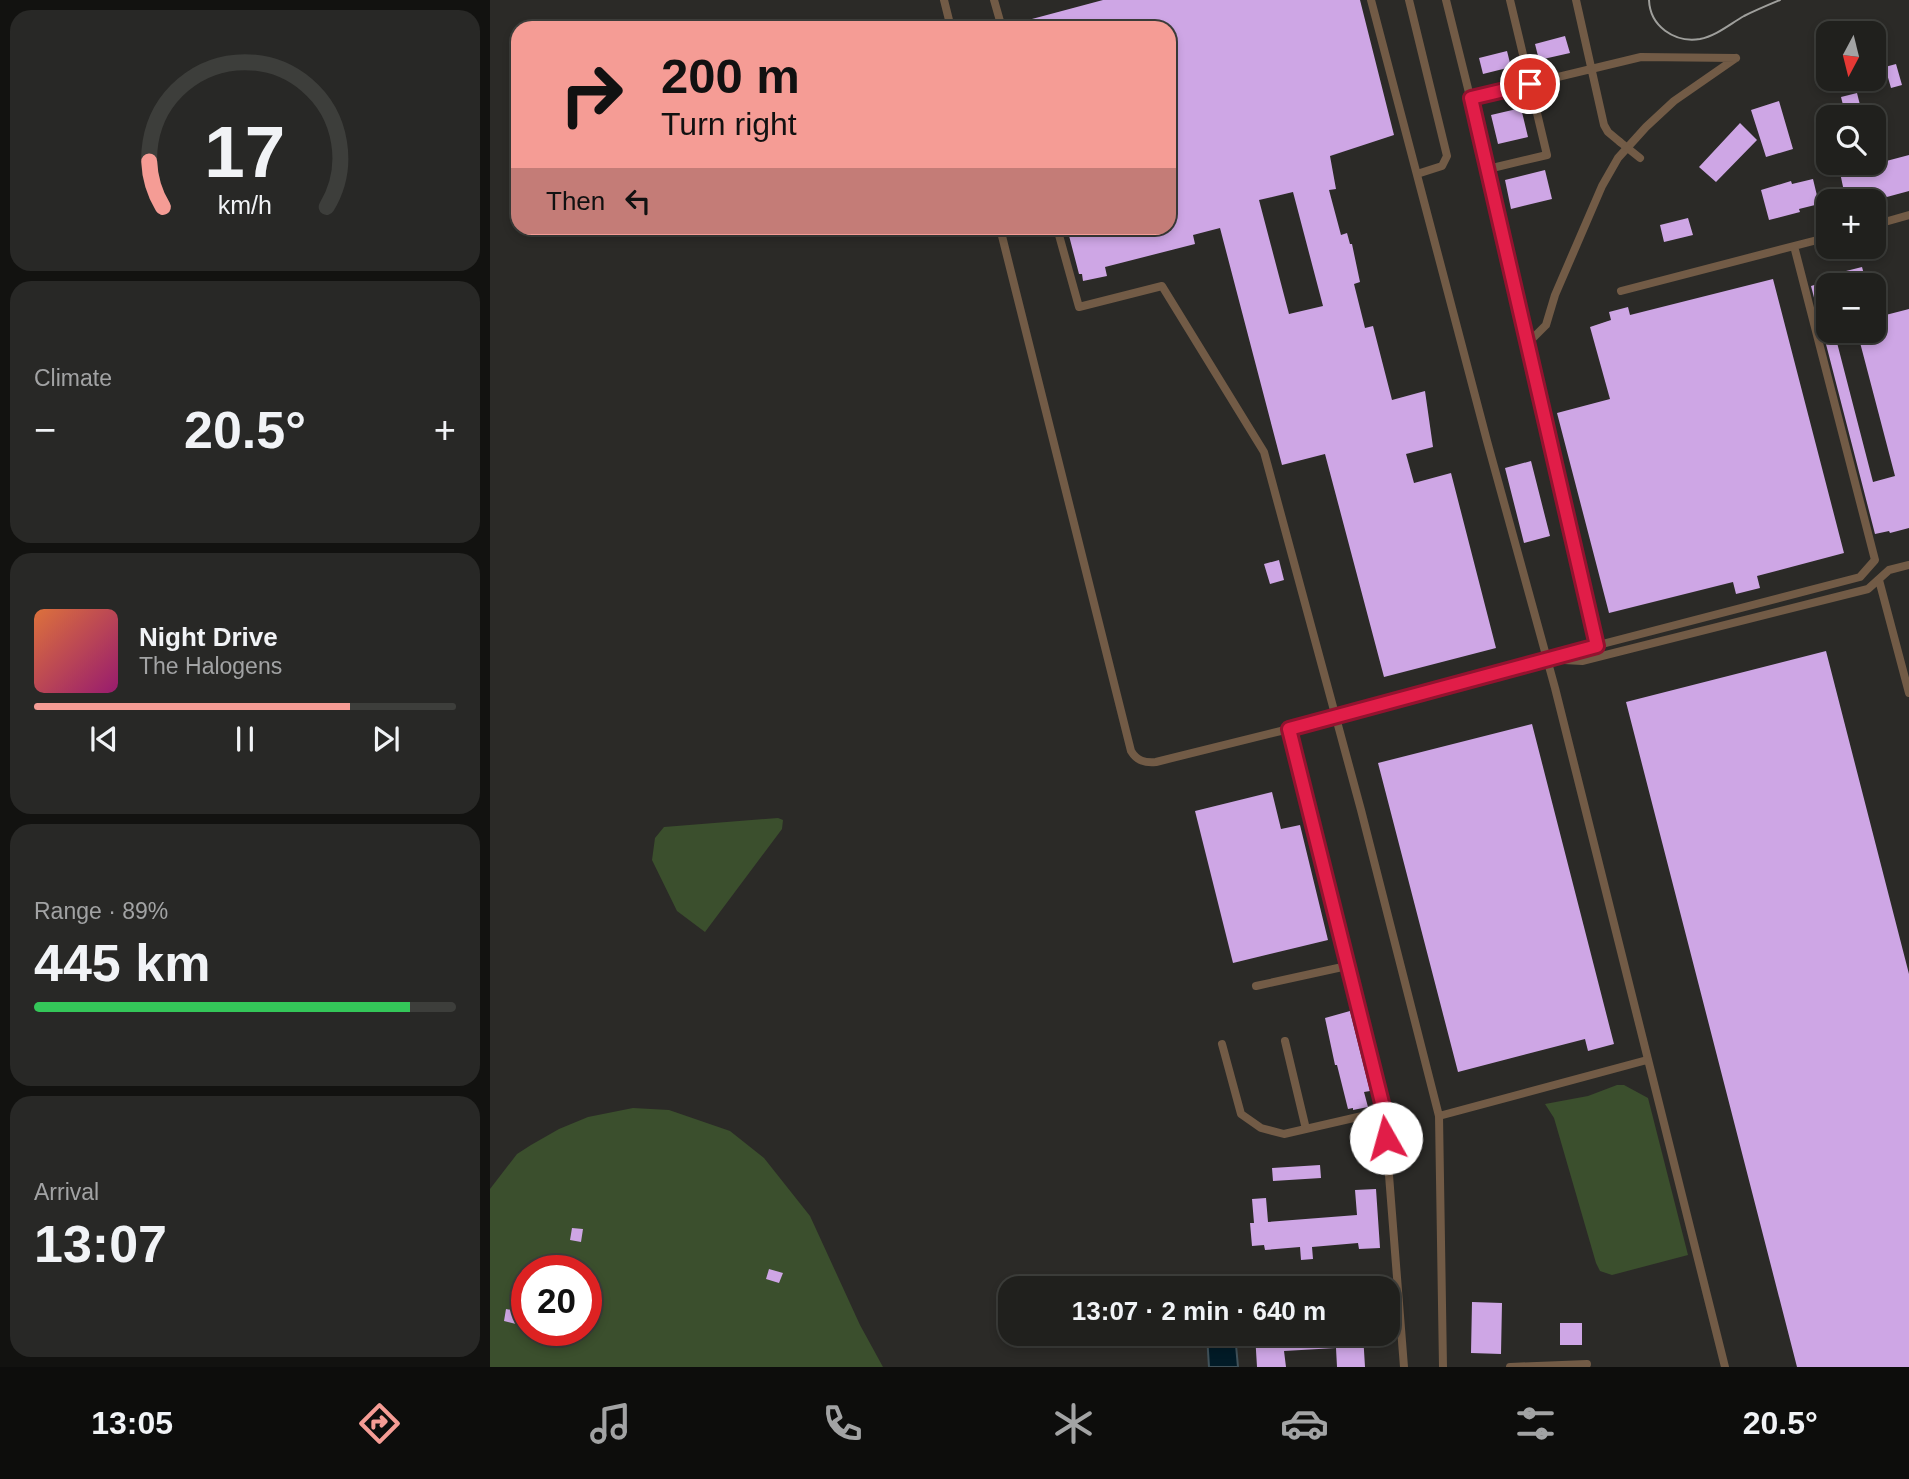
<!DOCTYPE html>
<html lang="en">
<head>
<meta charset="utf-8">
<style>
	:root { --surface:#20201d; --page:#282826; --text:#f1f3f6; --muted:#a2a3a4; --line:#3d3e3b; --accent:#f59c95 }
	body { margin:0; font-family:Arial,sans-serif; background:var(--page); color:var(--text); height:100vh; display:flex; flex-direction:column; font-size:26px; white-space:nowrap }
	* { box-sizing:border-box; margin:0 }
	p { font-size:23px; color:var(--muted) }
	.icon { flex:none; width:38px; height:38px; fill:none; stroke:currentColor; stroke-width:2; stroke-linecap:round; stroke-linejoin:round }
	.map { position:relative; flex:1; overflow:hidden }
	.drawer { display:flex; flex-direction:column; gap:10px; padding:10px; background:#121210; width:490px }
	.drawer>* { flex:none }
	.guide { position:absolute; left:21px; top:21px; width:665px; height:214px; border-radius:21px; box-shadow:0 4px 10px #0003,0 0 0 2px var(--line); background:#f59c95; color:#111; overflow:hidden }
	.needle { width:46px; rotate:187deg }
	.fabs { position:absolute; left:1326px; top:21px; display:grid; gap:14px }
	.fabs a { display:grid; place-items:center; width:70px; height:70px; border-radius:14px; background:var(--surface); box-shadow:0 4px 10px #0003,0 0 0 2px var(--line); font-size:35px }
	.speed { position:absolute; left:21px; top:1255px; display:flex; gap:14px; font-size:35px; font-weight:700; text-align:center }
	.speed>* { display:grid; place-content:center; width:91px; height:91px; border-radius:50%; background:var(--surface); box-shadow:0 4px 10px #0003,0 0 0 2px var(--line); line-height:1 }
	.speed .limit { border:10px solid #d22; background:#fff; color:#111 }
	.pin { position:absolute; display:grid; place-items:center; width:60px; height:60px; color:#fff; margin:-30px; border:4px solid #fff; border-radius:50%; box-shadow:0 2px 7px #0007 }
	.me { position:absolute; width:77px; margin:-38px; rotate:353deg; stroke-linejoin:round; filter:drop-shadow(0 0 5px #0008) }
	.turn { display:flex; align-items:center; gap:24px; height:147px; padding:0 35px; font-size:32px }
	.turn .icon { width:91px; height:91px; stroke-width:2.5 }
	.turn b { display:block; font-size:49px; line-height:60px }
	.then { display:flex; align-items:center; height:66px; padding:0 35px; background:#0003; gap:14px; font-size:26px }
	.big { font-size:52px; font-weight:600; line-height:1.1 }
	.drawer .widget { flex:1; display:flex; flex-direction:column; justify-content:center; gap:10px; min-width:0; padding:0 24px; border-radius:21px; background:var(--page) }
	.drawer .dial { align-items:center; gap:0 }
	.dial svg { height:182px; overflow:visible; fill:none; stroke:var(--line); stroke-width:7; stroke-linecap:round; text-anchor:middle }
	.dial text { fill:var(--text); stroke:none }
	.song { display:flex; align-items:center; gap:21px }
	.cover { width:84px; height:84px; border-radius:10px; background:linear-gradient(135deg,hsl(20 70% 55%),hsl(320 70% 35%)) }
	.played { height:7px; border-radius:4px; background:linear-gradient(90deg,var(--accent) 75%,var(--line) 75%) }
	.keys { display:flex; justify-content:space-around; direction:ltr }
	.heat { display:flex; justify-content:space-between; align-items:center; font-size:38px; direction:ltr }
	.charge { height:10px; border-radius:5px; background:linear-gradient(90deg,#34c759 89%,var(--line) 0) }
	.trip { position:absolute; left:508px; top:1276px; width:402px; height:70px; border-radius:21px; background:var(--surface); box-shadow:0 4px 10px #0003,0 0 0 2px var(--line); font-weight:600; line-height:70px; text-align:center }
	.menu { display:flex; height:112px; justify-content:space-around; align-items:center; background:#0d0d0c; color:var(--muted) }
	.menu .icon { width:49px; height:49px }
	.menu .selected { color:var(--accent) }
	.menu b { font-size:32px; color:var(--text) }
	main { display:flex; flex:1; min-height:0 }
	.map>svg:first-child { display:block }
</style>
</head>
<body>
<main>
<section class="drawer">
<div class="widget dial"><svg viewBox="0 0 100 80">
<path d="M14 69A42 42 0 1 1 86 69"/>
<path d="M14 69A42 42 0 0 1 8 49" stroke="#f59c95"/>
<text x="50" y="56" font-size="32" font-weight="700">17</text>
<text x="50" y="72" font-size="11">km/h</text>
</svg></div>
<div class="widget"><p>Climate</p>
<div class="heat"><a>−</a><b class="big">20.5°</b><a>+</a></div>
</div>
<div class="widget">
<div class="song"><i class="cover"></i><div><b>Night Drive</b><p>The Halogens</p></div></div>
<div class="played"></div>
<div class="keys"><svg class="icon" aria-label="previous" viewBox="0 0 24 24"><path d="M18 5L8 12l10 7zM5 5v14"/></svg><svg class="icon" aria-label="pause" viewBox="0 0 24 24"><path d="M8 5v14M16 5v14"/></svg><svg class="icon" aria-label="next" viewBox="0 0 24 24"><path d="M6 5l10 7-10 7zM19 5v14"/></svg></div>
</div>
<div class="widget"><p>Range · 89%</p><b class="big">445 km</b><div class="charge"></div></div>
<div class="widget"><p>Arrival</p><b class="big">13:07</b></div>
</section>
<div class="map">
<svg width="1419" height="1367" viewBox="0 0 1419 1367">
	<rect width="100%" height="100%" fill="#2b2a27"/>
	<path fill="#3b4f2d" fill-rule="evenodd" d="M288 818 293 820 292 829 215 932 187 911 162 860 165 838 174 827Z
		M1127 1085H1134L1158 1098 1198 1255 1122 1275 1110 1271 1106 1263 1064 1118 1055 1104 1098 1096Z
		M143 1108 179 1110 240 1131 274 1158 320 1216 370 1325 393 1367H0V1189L27 1154 41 1145 69 1129 98 1117ZM37 1270H96V1330H37Z"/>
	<path fill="#021b27" stroke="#41525a" stroke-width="2" d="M745 1334 748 1367H719L717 1335Z"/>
	<path fill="#cea6e5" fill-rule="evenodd" d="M613 0H870L904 135 840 156 846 189 839 190 851 235 857 233 860 244H862L870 282 864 284 875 328 883 326 902 400 935 391 943 447 916 454 924 483 961 473 1006 648 894 677 835 454 792 465 730 228 703 235 705 244 615 267 617 276 593 281 592 274H589L577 228H679V28H524L523 24ZM803 192 833 306 799 314 769 200Z
		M1075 36 1080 53 1049 60 1045 44Z
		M1017 51 1021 67 993 74 989 58Z
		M1406 64 1412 85 1401 88 1395 67Z
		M1367 93 1373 117H1356L1351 97Z
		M1289 101 1303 149 1276 157 1261 110Z
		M1031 108 1038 137 1008 144 1001 115Z
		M1250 123 1267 140 1226 182 1209 167Z
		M1419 155V191L1382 201H1356L1348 163 1385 164Z
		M1055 170 1062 199 1021 209 1015 180Z
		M1323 179 1329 204 1309 209 1310 212 1279 220 1271 190 1301 181 1302 184Z
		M1198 218 1203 235 1174 242 1170 225Z
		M1372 267 1377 285H1355L1352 272Z
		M1283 279 1354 553 1267 576 1270 588 1246 594 1243 582 1119 613 1067 413 1120 399 1100 327 1121 320 1119 312 1138 307 1140 315Z
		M1331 283 1339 311V331H1344L1383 482 1405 476 1367 331H1384V318L1419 309V528L1400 533 1399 531 1385 534 1321 286Z
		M1041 461 1060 536 1034 543 1015 468Z
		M789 560 794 580 780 584 774 564Z
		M1336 651 1419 974V1367H1307L1136 702Z
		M1042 724 1124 1044 1098 1051 1095 1039 968 1072 888 763Z
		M782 792 791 829 810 825 838 940 743 963 705 811Z
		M860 1011 880 1091 874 1092 878 1107 863 1110V1108L858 1109 847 1065H845L835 1018Z
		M830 1165 831 1178 783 1181 782 1168Z
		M886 1189 890 1248 869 1249 868 1243 822 1247 823 1259 811 1260 810 1247 775 1250 774 1245 762 1246 760 1223H764L762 1199 776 1198 778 1222 867 1215 865 1190Z
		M82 1228 93 1229 91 1242 80 1240Z
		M279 1269 293 1273 289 1283 276 1279Z
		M982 1302 1012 1303 1011 1354 981 1353Z
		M16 1309 28 1311 26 1324 14 1321Z
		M1070 1323H1092V1345H1070Z
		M765 1334H873L875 1367H847L846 1348 794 1351 796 1367H767Z"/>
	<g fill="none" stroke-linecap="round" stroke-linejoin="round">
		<path stroke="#725b46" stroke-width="8" d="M454 0 461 28
			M504 0 512 28
			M881 0 997 441 1065 688 1235 1367
			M919 0 957 156 952 166 927 174
			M956 0 998 169 1107 646
			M1086 0 1114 125 1118 132 1130 142
			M981 98 1151 57 1246 58
			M998 169 1057 155 1020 0
			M1384 225 1419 215
			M510 228 641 751C647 761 655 763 666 762L799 729
			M567 228 589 307 672 286 774 452 871 810 949 1116 953 1367
			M1131 291 1339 237
			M1038 343 1056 325 1065 295 1112 186 1128 158 1156 127 1184 101 1246 58
			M1389 580 1419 693
			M1066 656 1370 577 1385 560 1304 246
			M766 986 857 966
			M795 1041 816 1129
			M732 1044 751 1114 771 1128 794 1134 894 1111
			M949 1116 1157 1060
			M914 1367 894 1111 799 729 1056 659 1092 661 1378 589 1399 570 1419 565
			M1020 1367 1097 1364"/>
		<path stroke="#9f9f9c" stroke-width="2" d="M1159 0C1160 26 1184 43 1210 39 1226 36 1240 24 1254 16 1266 10 1278 5 1290 0"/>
		<path stroke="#725b46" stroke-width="8" d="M1130 142 1150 158"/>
	</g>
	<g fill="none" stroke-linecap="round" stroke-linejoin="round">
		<defs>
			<path id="route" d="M896 1138 894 1111 799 729 1107 646 981 98 1040 84"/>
		</defs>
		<use href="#route" stroke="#92132f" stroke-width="18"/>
		<use href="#route" stroke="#e11d48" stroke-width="12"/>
	</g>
</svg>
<div class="fabs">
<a><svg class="needle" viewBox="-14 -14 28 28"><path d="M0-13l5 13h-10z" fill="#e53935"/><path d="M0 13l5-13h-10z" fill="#a2a3a4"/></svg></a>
<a><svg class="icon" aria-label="search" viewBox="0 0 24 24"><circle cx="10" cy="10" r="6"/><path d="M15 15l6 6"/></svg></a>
<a>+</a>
<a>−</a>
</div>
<div class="speed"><div class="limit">20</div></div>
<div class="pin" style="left:1040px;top:84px;background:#d93025"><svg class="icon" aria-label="arrive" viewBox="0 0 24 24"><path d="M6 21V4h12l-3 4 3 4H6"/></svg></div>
<svg class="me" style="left:896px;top:1138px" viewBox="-20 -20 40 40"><circle r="19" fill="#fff"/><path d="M0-13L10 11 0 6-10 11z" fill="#e11d48"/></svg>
<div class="trip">13:07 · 2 min · 640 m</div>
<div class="guide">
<div class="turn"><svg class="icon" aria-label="right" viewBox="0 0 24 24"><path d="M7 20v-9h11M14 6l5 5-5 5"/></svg><div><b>200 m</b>Turn right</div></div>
<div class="then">Then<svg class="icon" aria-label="left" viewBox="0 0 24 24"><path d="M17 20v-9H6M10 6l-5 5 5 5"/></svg></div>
</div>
</div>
</main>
<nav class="menu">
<b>13:05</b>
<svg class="icon selected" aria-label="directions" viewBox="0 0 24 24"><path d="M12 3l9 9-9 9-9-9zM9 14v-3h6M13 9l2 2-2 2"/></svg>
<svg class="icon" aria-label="music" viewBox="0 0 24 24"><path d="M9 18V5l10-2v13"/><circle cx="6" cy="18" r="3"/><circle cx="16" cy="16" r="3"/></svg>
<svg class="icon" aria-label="phone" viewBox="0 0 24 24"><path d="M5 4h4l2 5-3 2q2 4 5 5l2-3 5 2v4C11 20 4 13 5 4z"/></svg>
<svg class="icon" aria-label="climate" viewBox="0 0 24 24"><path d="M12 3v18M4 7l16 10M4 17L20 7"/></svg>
<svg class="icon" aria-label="car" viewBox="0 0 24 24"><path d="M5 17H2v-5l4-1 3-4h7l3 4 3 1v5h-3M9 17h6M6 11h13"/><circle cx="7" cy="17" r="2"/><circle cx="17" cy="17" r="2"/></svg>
<svg class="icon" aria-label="filters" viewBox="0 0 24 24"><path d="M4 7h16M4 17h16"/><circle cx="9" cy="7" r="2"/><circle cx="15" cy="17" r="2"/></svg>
<b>20.5°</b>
</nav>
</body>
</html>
